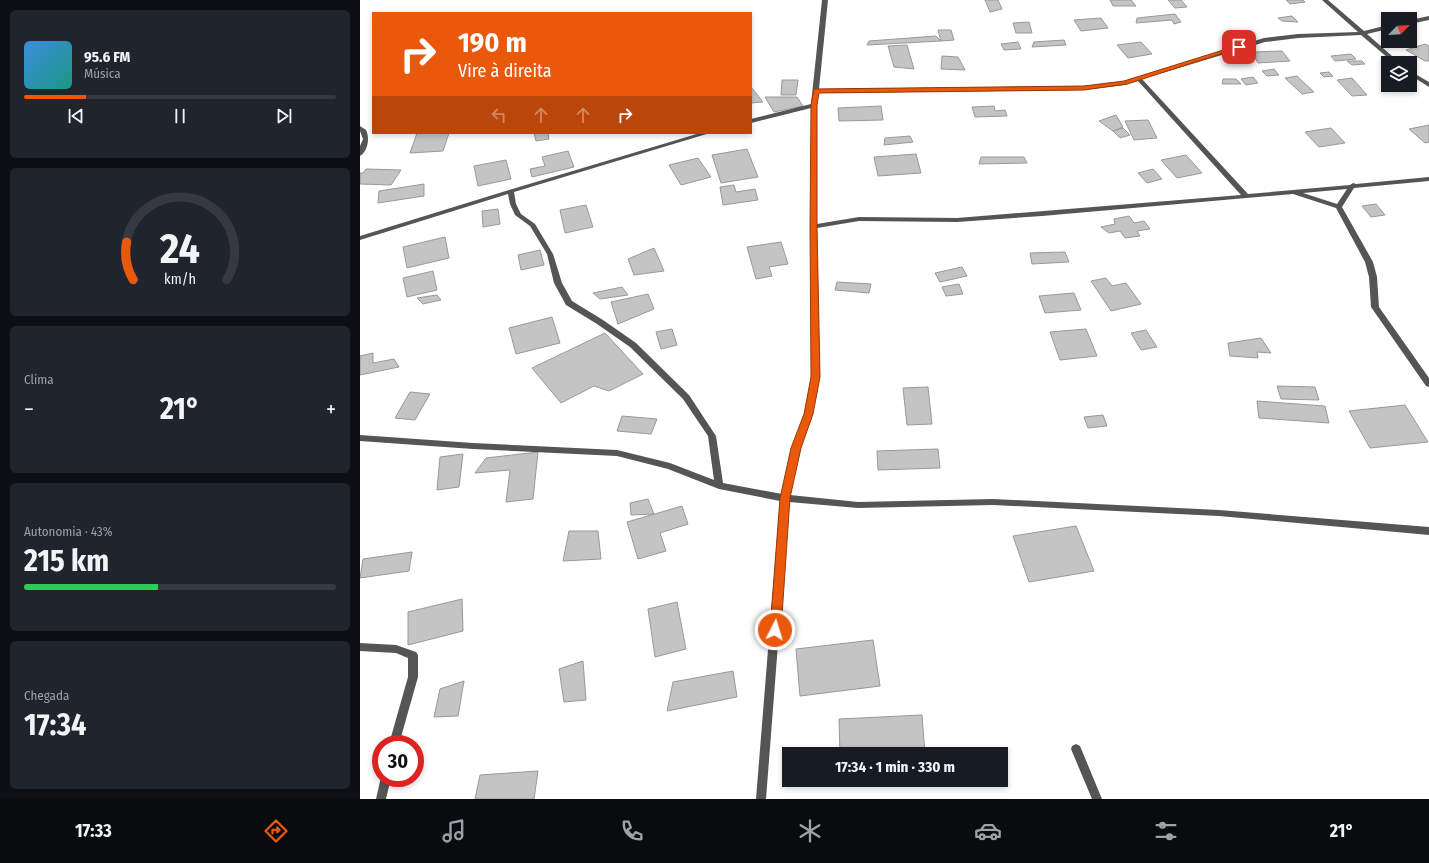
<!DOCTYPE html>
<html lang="pt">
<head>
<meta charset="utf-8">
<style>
	:root { --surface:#171b24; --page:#20242c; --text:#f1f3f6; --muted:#9ea1a6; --line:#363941; --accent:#ea580c }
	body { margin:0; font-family:"Fira Sans Condensed",sans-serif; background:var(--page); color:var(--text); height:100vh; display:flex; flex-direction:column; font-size:15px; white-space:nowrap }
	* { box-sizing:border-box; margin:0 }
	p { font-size:13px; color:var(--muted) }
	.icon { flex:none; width:22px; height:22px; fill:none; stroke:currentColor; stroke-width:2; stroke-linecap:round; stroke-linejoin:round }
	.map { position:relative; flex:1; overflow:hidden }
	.panel { display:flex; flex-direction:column; gap:10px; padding:10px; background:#0d0f14; width:360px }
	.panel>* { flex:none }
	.top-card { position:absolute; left:12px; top:12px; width:380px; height:122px; border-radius:0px; box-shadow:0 2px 6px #0003; background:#ea580c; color:#fff; overflow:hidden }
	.needle { width:26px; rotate:66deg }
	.fabs { position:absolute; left:1021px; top:12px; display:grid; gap:8px }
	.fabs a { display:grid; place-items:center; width:36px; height:36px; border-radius:0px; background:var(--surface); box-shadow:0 2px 6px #0003; font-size:20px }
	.speed { position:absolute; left:12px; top:735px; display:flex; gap:8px; font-size:20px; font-weight:700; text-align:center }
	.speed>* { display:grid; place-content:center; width:52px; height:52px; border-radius:50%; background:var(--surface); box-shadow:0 2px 6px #0003; line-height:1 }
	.speed .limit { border:6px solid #d22; background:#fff; color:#111 }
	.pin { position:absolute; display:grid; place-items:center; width:34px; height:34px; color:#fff; margin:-17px; border-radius:8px; box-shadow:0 2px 6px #0006 }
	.me { position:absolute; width:44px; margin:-22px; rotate:5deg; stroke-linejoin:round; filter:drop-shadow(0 0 3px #0008) }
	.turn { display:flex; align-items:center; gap:14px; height:84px; padding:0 20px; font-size:18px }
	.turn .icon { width:52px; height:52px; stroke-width:2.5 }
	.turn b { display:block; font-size:28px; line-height:34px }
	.lanes { display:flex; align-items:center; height:38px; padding:0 20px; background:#0003; justify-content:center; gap:20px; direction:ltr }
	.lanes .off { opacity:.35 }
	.big { font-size:30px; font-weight:700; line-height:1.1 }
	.panel .tile { flex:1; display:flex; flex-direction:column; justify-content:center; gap:6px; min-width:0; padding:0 14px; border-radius:6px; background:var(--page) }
	.panel .dial { align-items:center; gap:0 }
	.dial svg { height:104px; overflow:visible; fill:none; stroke:var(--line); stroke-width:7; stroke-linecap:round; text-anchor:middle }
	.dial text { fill:var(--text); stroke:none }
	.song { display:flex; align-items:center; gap:12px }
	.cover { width:48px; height:48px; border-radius:6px; background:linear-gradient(135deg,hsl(210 70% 55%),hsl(170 70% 35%)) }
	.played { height:4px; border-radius:2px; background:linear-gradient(90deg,var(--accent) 20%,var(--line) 20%) }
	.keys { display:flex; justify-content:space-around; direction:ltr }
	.heat { display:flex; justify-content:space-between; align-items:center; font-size:22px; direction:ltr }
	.charge { height:6px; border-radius:3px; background:linear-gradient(90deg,#34c759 43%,var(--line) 0) }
	.trip { position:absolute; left:422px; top:747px; width:226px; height:40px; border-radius:0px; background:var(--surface); box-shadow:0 2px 6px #0003; font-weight:700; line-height:40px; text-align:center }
	.dock { display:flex; height:64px; justify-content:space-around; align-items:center; background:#090b0e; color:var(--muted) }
	.dock .icon { width:28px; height:28px }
	.dock .on { color:var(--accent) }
	.dock b { font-size:18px; color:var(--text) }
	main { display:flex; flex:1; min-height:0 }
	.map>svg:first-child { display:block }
</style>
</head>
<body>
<main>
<section class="panel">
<div class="tile">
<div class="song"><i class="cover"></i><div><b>95.6 FM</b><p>Música</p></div></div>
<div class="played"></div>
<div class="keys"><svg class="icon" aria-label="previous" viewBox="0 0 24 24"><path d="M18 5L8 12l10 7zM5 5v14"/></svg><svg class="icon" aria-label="pause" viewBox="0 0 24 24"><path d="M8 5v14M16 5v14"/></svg><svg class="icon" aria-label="next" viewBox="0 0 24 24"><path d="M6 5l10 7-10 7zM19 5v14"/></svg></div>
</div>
<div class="tile dial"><svg viewBox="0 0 100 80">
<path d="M14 69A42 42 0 1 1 86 69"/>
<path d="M14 69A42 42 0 0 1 9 40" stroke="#ea580c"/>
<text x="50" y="56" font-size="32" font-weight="700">24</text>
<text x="50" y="72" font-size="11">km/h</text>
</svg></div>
<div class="tile"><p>Clima</p>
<div class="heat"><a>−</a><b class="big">21°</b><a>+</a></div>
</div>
<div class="tile"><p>Autonomia · 43%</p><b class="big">215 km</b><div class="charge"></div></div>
<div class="tile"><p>Chegada</p><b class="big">17:34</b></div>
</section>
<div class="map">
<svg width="1069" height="799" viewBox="0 0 1069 799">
	<rect width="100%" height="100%" fill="#fff"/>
	<path fill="#c4c4c4" stroke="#999" d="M625 0H638L642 9 630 12Z
		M750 0H771L776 6H753Z
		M808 0H821L827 7 815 8Z
		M926 0H943L945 2 930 4Z
		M815 14 821 22 814 24 812 20 776 23 777 18Z
		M932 16 938 22 922 21 918 18Z
		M741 18 748 28 721 31 714 20Z
		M669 22 672 33H656L653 23Z
		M578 30H591L594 40 581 41Z
		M576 36 581 41 507 45 509 41Z
		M704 40 706 45 672 47 674 42Z
		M658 42 661 49 644 50 641 44Z
		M781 42 792 54 768 58 757 45Z
		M1065 44 1069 46V61H1065L1046 50Z
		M547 45 554 69 534 67 528 46Z
		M922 51 930 61 898 63 892 52Z
		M991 54 996 59 975 61 971 56Z
		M582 56 598 57 605 70 581 69Z
		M987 61H1002L1005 64 992 65Z
		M914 69 919 75 907 76 902 71Z
		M969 72 973 76 964 77 960 73Z
		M937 76 954 92 942 94 925 78Z
		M893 77 898 83 886 85 881 79Z
		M992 78 1007 95 992 96 977 80Z
		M863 79H876L881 84H862Z
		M422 80H438L436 95H421Z
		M391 87 403 102 391 103Z
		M405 97H437L443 106 414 112Z
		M521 106 523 120 479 121 478 108Z
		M634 106 635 111 645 110 647 116 615 117 612 107Z
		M756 115 763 127 753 131 739 121Z
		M788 120 797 138 774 140 765 121Z
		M1069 125V142L1065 143 1049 129Z
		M763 128 770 135 760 138 753 131Z
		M971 128 985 143 959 147 945 132Z
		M57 133H89L83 151 50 153Z
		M174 133H188L189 139 176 141Z
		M550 136 553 142 524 145 525 138Z
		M387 149 398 177 361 183 352 155Z
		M208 151 214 167 172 177 170 169 185 166 182 157Z
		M556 154 561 173 518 176 514 157Z
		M826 155 842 173 817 178 801 160Z
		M621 157H664L667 163 619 164Z
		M338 158 351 177 321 185 309 165Z
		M146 160 151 179 118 186 114 166Z
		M6 169 41 170 31 185 0 184V173H3Z
		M793 169 802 179 787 183 778 173Z
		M64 184V196L18 203 19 191Z
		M374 185 376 192 395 189 398 200 363 205 360 187Z
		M1016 204 1025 215 1011 217 1002 206Z
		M226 205 233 227 205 233 200 210Z
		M138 209 140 224 123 227 122 211Z
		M769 216 774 223 784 221 790 229 777 231 780 236 765 238 760 231 749 233 741 227 755 224 754 219Z
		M85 237 89 258 47 268 43 247Z
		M421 242 428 264 409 267 412 276 396 279 387 247Z
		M294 248 304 271 274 275 268 259Z
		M180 250 184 265 161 270 158 255Z
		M705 252 709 262 672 264 670 253Z
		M602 267 607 276 580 282 575 273Z
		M73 271 77 290 47 297 43 278Z
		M746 278 752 286 766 283 781 304 751 311 731 281Z
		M477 282 511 284 509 293 475 290Z
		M599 284 603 294 586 296 582 287Z
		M262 287 268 295 240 299 233 293Z
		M714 293 721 310 685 313 679 296Z
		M288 294 294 309 258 324 251 302Z
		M77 295 81 300 63 304 57 298Z
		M192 317 200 343 156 354 149 328Z
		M312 329 317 345 301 349 296 332Z
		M726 329 737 356 700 360 690 332Z
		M786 330 797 347 781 350 771 333Z
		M245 333 283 374 249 391 234 386 201 403 172 368Z
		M901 338 911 353 897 352 898 358 870 356 868 343Z
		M13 353V363L34 359 39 367 0 375V356Z
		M917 386 955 387 959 400 921 399Z
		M568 387 572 424 547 425 543 388Z
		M50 392 70 394 55 420 35 418Z
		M897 401 965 406 969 423 899 418Z
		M1045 405 1068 442 1010 448 989 411Z
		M743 415 747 426 728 428 724 417Z
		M262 416 297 419 291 434 257 431Z
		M578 449 580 468 518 470 517 451Z
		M178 452 173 499 146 502 150 470 115 473 126 458Z
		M103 454 99 487 77 490 80 457Z
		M288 499 294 514 271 515 270 503Z
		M322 506 328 524 300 533 306 551 278 559 267 522Z
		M716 526 734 571 669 582 653 536Z
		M209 531H238L241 559 203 561Z
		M52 552 49 571 0 578 3 559Z
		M102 599 103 631 48 645V612Z
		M317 602 326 649 295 657 288 609Z
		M513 640 520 686 440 696 436 649Z
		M223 661 226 700 204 702 199 669Z
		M373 671 377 697 307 711 313 682Z
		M104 681 98 716 74 717 80 689Z
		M562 715 565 754H480L479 719Z
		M178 771 174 799H115L120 775Z"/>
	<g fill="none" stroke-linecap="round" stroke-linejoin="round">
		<path fill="#555" fill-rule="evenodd" d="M462 0H468L459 89 724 86 764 81 904 38 938 34 998 32 962 0H968L1004 31 1028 25V29L1007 34 1040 63H1034L1001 35 938 38 905 42 782 79 888 194 990 185 993 183 996 184 1069 177V181L994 188 982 207 1013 262 1017 277 1019 307 1069 378V387L1066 386 1011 307 1009 277 1005 262 976 208 933 194 682 216 597 222 499 221 457 228 460 377 452 414 440 448 430 495 498 502 633 499 859 510 1069 527V535L859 516 633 505 498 508 429 502 406 799H396L420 501 359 489 308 469 257 456 113 449 0 441V435L113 443 257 450 310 463 354 480 348 436 323 399 270 347 237 324 206 305 194 283 187 254 170 226 155 215 150 204 148 194 0 240V236L149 190 340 133H350L154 192 156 204 161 214 175 224 193 254 202 283 212 301 243 320 276 343 329 395 356 436 363 483 422 494 432 448 444 414 452 377 451 108 391 123V119L451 104ZM778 81 881 195 597 218 499 217 457 224V105L458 93 724 90 765 85ZM987 189 977 204 943 193Z
			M1069 16V20L1050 24V20Z
			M1050 71 1069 82V87L1050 75Z
			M0 126 6 130C10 138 8 151 0 156V146L3 139 0 131Z
			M0 643 36 645 56 652 58 655V677L39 744H29L48 677V658L36 653 0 651Z
			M716 744 720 746 742 799H732L711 749 712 746Z
			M21 777 31 778 26 799H16Z"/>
	</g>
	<path fill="#ea580c" stroke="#983908" d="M876 46 882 47 767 84 724 90 459 93 457 105V227L460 377 453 414 441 448 430 498 421 630 419 633 415 634 412 633 410 630 420 498 431 448 444 414 451 377 450 227 451 105 454 89 724 86 764 81Z"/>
</svg>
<div class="fabs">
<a><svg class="needle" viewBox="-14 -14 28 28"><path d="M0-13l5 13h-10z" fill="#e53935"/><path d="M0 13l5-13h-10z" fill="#9ea1a6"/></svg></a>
<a><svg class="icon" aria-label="layers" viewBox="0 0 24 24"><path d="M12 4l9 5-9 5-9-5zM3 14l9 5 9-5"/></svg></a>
</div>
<div class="speed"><div class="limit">30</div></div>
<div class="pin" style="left:879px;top:47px;background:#d93025"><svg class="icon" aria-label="arrive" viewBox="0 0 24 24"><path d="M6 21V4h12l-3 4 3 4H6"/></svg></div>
<svg class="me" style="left:415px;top:630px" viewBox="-20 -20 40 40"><circle r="17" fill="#ea580c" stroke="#fff" stroke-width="3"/><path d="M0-11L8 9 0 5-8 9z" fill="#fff"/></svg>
<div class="trip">17:34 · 1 min · 330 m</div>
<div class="top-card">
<div class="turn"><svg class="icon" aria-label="right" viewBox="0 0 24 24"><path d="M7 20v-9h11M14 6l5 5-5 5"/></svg><div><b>190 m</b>Vire à direita</div></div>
<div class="lanes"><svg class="icon off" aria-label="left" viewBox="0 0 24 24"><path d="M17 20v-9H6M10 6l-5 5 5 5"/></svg><svg class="icon off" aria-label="ahead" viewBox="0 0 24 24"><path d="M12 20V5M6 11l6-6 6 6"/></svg><svg class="icon off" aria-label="ahead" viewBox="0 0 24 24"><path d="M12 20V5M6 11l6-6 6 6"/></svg><svg class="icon" aria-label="right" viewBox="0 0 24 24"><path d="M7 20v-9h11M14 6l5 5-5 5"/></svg></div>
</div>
</div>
</main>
<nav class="dock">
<b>17:33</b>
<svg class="icon on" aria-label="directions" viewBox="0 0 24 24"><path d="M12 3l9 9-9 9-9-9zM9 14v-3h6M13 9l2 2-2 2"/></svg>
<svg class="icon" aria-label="music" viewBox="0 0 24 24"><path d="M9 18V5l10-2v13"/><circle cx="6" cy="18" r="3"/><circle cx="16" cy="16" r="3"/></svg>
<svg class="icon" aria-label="phone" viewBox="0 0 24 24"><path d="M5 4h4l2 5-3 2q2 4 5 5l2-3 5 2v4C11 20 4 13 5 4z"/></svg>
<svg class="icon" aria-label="climate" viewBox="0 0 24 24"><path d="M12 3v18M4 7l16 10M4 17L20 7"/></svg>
<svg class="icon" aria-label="car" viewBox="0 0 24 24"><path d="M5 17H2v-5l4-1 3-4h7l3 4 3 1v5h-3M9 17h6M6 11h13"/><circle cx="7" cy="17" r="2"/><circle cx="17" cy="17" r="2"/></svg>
<svg class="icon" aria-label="filters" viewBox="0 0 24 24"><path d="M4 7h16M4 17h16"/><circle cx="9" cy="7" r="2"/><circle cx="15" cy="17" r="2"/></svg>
<b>21°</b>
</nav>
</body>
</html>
